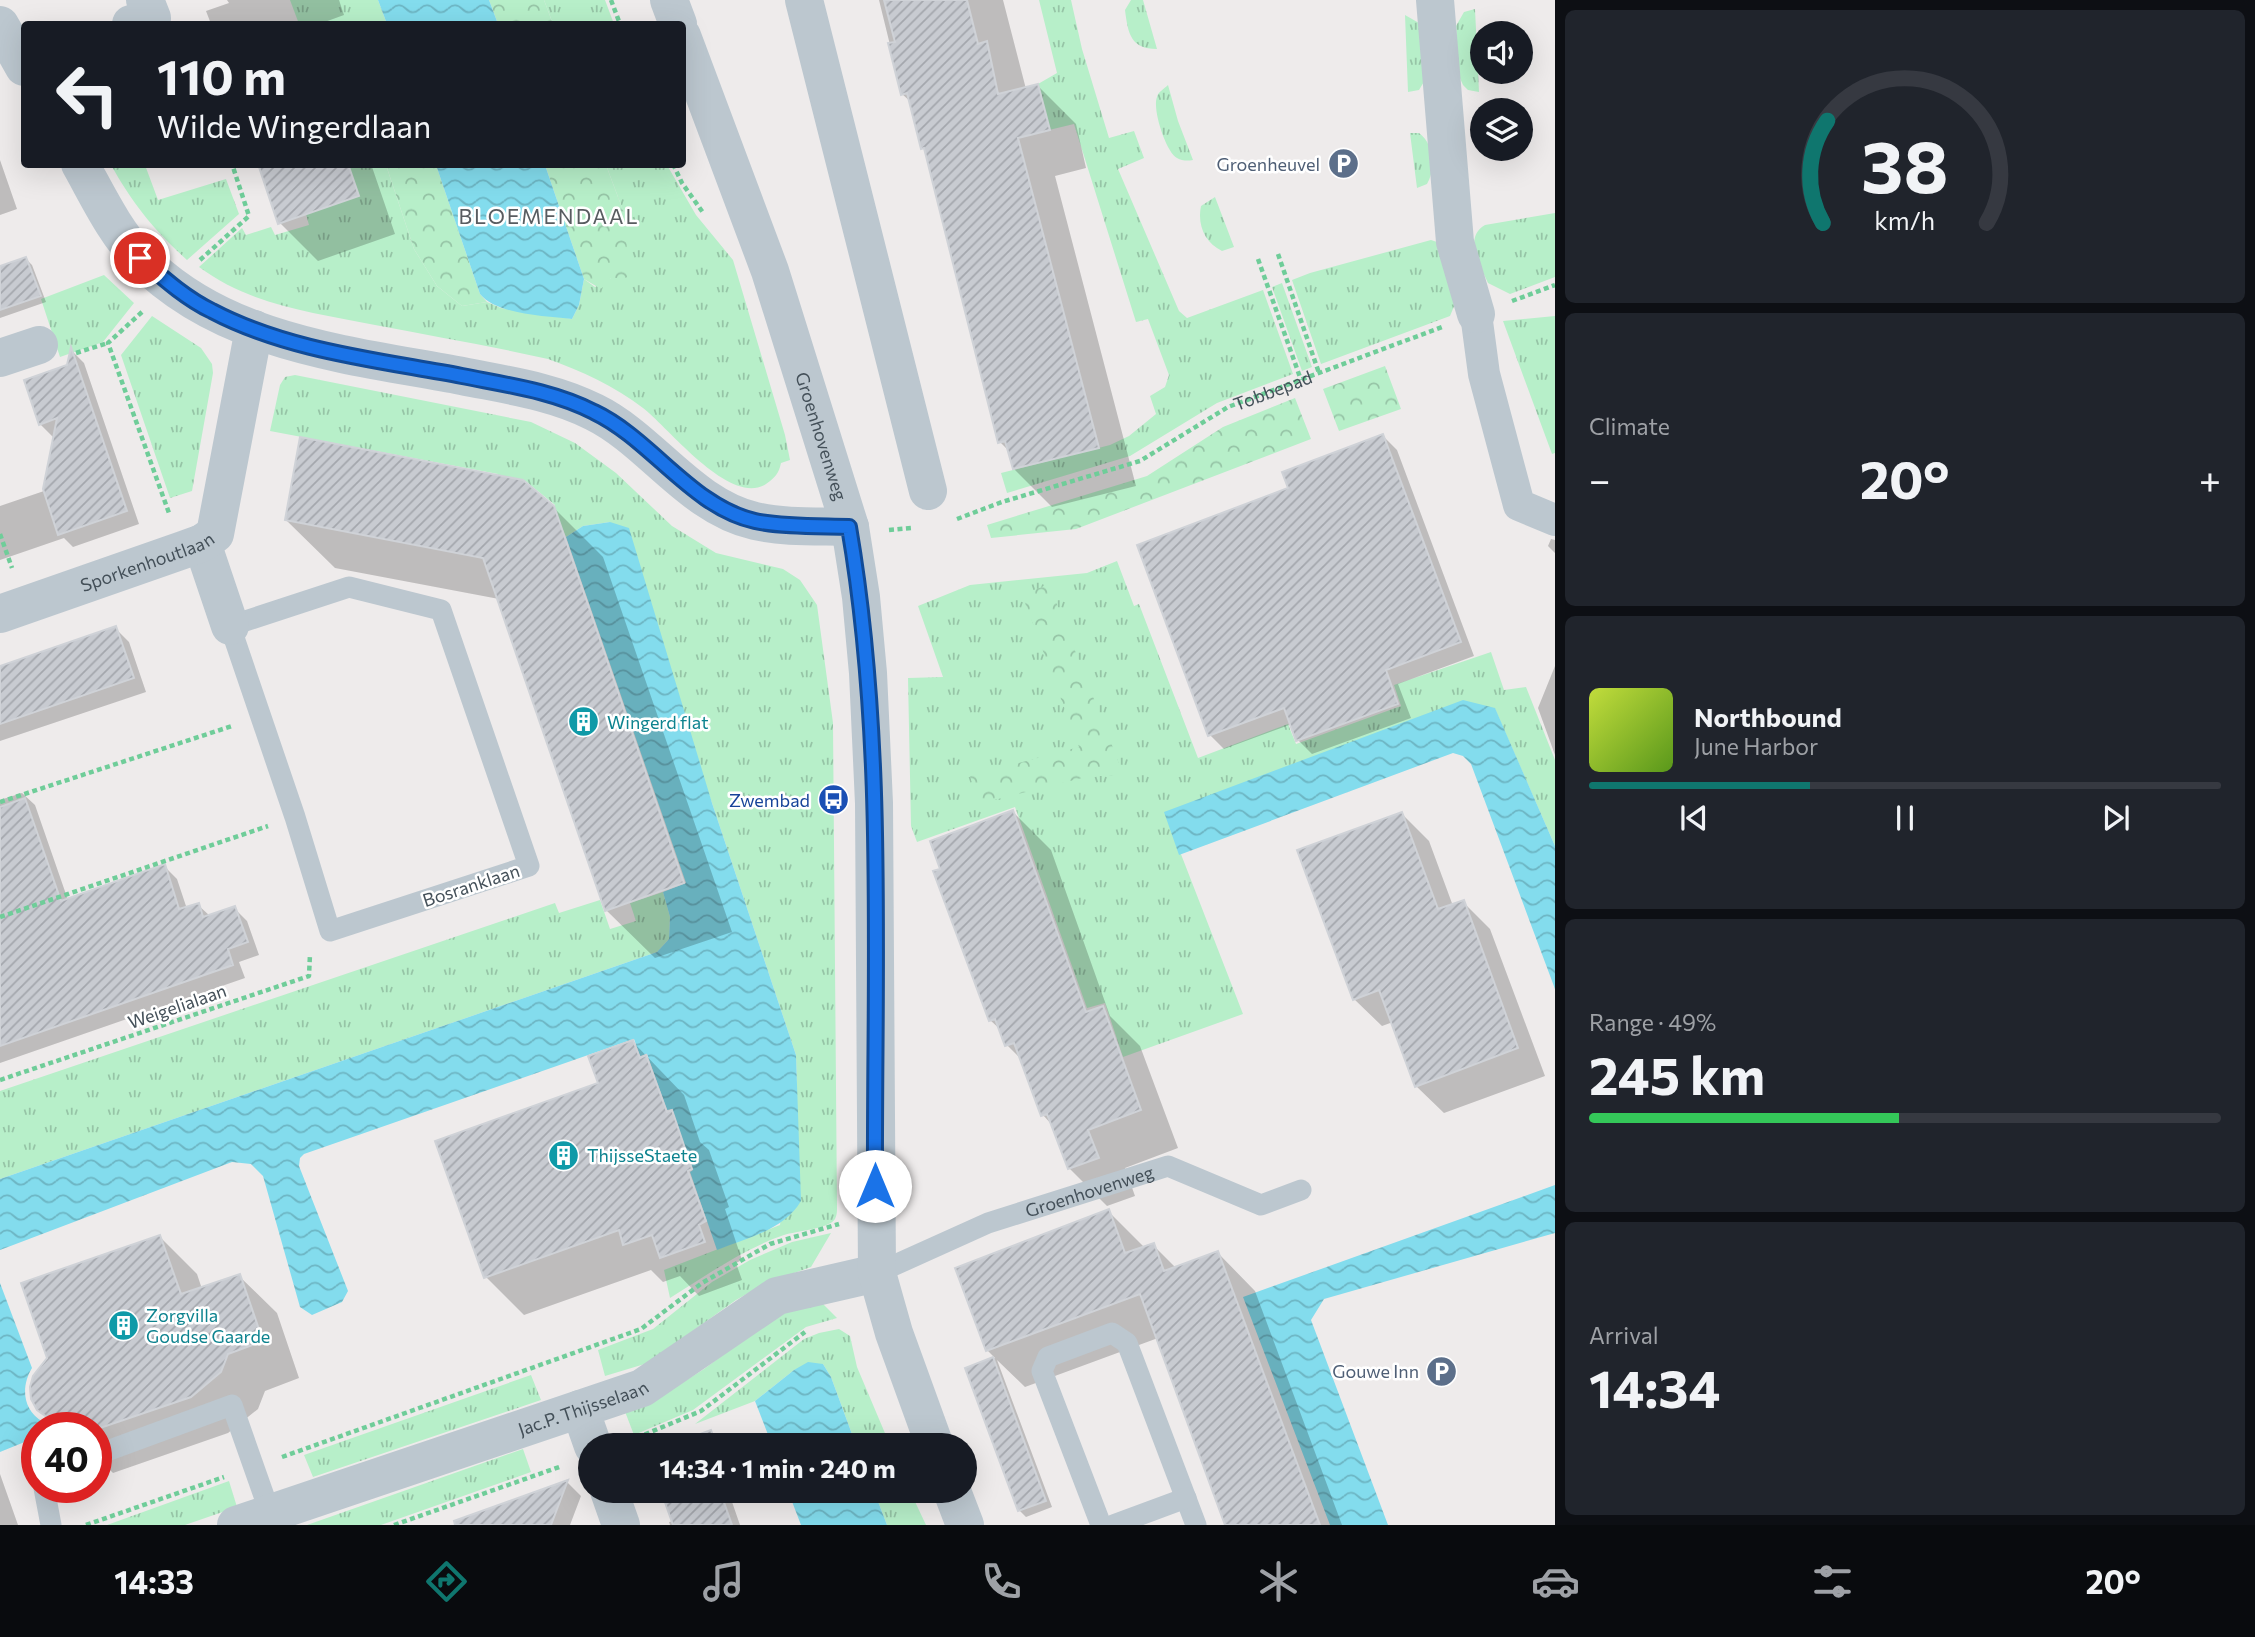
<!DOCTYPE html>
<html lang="en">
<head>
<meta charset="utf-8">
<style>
	:root { --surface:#171b24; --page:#20242c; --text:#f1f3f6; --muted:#9ea1a6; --line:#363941; --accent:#0f766e }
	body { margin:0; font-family:Commissioner,sans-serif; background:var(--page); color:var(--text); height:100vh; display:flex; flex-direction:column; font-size:26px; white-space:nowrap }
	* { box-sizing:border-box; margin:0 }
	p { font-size:23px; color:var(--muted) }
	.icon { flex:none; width:38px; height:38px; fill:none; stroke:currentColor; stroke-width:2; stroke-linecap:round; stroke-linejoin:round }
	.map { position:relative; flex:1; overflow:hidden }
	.details { display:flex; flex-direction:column; gap:10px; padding:10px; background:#0d0f14; width:700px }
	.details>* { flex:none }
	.banner { position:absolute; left:21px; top:21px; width:665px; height:147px; border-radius:7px; box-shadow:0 7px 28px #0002; background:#171b24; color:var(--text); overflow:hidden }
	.tools { position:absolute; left:1470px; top:21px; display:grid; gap:14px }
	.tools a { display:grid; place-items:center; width:63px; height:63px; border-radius:50%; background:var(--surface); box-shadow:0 7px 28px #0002; font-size:35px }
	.speed { position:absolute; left:21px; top:1412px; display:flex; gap:14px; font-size:35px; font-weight:700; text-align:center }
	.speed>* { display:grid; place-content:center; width:91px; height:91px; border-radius:50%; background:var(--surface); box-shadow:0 7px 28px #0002; line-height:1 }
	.speed .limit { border:10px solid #d22; background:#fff; color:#111 }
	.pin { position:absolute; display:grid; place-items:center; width:60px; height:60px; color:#fff; margin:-30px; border:4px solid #fff; border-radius:50%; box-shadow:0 2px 7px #0007 }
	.me { position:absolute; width:77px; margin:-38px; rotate:0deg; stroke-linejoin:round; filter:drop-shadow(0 0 5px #0008) }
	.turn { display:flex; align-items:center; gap:24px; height:147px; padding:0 21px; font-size:32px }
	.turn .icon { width:91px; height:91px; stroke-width:2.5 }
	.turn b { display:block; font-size:49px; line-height:60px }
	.big { font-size:52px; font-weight:700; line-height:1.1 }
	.details .tile { flex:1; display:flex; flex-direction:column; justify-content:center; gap:10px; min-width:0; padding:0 24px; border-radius:10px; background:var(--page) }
	.details .dial { align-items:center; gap:0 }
	.dial svg { height:182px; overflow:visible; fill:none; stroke:var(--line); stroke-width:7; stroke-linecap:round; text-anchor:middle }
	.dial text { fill:var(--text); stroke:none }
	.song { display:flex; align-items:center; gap:21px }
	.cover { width:84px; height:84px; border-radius:10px; background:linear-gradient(135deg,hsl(70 70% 55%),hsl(90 70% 35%)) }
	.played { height:7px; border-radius:4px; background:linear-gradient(90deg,var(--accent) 35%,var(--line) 35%) }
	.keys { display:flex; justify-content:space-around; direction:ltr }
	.heat { display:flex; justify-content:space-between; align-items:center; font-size:38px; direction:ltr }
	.charge { height:10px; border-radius:5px; background:linear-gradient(90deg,#34c759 49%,var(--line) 0) }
	.trip { position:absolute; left:578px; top:1433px; width:399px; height:70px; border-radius:35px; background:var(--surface); box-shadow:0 7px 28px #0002; font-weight:700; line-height:70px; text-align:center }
	.menu { display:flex; height:112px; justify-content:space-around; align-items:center; background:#090b0e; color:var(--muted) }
	.menu .icon { width:49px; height:49px }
	.menu .active { color:var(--accent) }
	.menu b { font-size:32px; color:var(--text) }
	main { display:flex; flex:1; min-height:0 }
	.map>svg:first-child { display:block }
</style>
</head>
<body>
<main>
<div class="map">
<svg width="1555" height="1525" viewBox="0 0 1555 1525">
	<defs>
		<pattern id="grass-tufts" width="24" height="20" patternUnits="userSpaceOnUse" patternTransform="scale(1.75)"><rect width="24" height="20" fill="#b7efc9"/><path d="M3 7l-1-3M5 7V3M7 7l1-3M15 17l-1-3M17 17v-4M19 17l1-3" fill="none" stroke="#96c4a6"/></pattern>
		<pattern id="forest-crowns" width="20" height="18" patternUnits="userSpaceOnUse" patternTransform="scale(1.75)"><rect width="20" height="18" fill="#b7efc9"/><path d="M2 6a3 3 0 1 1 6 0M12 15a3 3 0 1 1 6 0" fill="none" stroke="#96c4a6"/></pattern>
		<pattern id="water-waves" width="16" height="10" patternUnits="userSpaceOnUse" patternTransform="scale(1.75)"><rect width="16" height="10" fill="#83dced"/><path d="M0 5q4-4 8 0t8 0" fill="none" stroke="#6db5c3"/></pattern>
		<pattern id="building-hatch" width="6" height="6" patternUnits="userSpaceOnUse" patternTransform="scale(1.75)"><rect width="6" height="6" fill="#c8cbd1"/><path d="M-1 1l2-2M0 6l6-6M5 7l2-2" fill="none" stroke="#a4a7ad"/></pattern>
	</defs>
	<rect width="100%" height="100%" fill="#eeebeb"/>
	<path fill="url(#grass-tufts)" d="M290 0H378L387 24H299Z
		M544 0H605L614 24H553Z
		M1039 0H1071L1082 49 1109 138 1134 131 1144 158 1118 169 1179 311 1187 318 1263 290 1293 374 1217 403 1130 456 1007 493 1001 473 1110 445 1129 436 1156 414 1150 396 1165 387 1169 375 1148 319 1136 322 1074 124 1049 130 1038 84 1057 73Z
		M1131 0H1143L1157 49C1131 49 1128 34 1125 10Z
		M1475 9 1479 92 1468 90 1463 85 1459 76 1456 26 1464 12Z
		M1405 15 1419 23 1425 80 1419 90 1408 92Z
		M1168 85 1178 121 1193 160C1188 161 1182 161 1177 158 1166 152 1152 109 1157 97 1158 92 1164 89 1168 85Z
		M1410 133H1419C1434 144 1436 169 1427 184L1417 188Z
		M111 165H145L158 200 226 179 239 214 187 260C153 229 133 204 111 165Z
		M348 165H386L414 249 437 286 462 306 487 302 501 308 572 319 579 305 584 279 595 287 611 278H626L624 213 606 165H667L696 215 733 260 785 435 790 460 781 463C779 473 775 478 766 484 730 507 669 428 643 408 614 386 582 371 548 359 490 346 432 336 375 325 312 312 252 306 199 267L242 228 246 235 271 227 275 235 309 225 306 214 358 196Z
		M1215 197 1234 247 1222 251C1205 243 1197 225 1201 206Z
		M1555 213V277L1510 294 1488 283C1480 265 1463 238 1485 225Z
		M1431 240 1437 242 1460 292 1450 316 1321 364 1292 280 1310 273Z
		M104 275 134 303 103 342 60 357 41 299Z
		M1282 283 1312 367 1302 371 1272 287Z
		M152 316 201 348 212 364 213 373 192 491 170 498 121 355Z
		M1555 316V453L1552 454 1503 321Z
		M295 375 531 422 575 443 616 473 672 526 716 553 783 569 800 580 817 605 833 723 837 1208C837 1211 837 1215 835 1219 829 1229 796 1231 784 1235 743 1249 707 1275 670 1298L664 1270 780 1225 797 1091 796 1055 712 803 610 522 583 526 566 537 563 530 553 533 551 527 555 505 523 479 502 486 496 485 498 474 270 431 280 385 285 377Z
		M1117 561 1134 606 1139 604 1198 758 1288 724 1296 744 1401 706 1394 685 1491 652 1504 690 1526 687 1555 760V846L1495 709 1165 813 1243 1014 1123 1057 1105 1003 1087 1008 1015 807 917 842 911 826 908 678 943 677 918 606 970 585 1087 573Z
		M663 892 670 917 669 939 657 952 0 1179V1091L555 903 559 913 600 900 610 929 636 921 630 903Z
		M831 1233 811 1267 766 1283 736 1300 648 1363 605 1376 598 1350 653 1329 712 1282 750 1260 792 1242Z
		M821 1302 837 1318 806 1327 693 1410 634 1435 624 1409 669 1391 704 1369 767 1322 792 1309Z
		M839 1329 850 1336 857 1367 890 1445H856L831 1377 823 1364 794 1370 755 1401 695 1424 804 1339 819 1333Z
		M531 1375 541 1400 313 1477 304 1455Z
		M523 1449 531 1472 381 1525H307Z
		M229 1481 237 1507 185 1525H107Z
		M874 1491H910L926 1525H887Z"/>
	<path fill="url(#forest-crowns)" d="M489 0H544L553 24H498Z
		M386 165H436L480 294 487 302 462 306 437 286 414 249Z
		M545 165H606L624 213 629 274 626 278H611L601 289 584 279Z
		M1385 366 1401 409 1339 431 1323 389Z
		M1295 398 1311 439 1076 529 991 538 987 525 1147 476 1223 427Z
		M1049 584 1124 776H1090L978 804 970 776 1079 747 1022 595Z"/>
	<path fill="url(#water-waves)" d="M378 0H489L498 24H387Z
		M436 165H545L584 279 579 305 572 319C546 316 497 315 480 294Z
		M610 522 629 528 712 803 796 1055 801 1201C784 1230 747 1238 717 1250L690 1172 693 1170 672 1109 667 1110 647 1054 640 1056 634 1039 304 1154 300 1158 299 1166 348 1291 342 1302 312 1315 300 1307 263 1176 251 1164 232 1162 0 1250V1179L657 952 669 939 670 917 663 892 686 883 566 537 583 526Z
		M1463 700 1495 708 1555 846V989L1471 764 1463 756 1453 753 1179 855 1164 812Z
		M1555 1185V1233L1324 1299 1311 1320 1388 1525H1330L1243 1297Z
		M0 1283 32 1368C21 1386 22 1410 43 1422 48 1425 55 1426 59 1428H37V1437L0 1452Z
		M808 1362 823 1364 831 1377 856 1445H772L755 1401 794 1370Z
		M788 1491H874L887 1525H801Z"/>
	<path fill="#0003" d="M227 0H339L344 15 322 23V24H211L206 11 229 3Z
		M879 0H1003L1026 89 1038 86 1076 124 1086 168 1055 176 1136 486 1052 507 1014 469 1010 452 1000 442 927 152 923 148 912 103 902 94Z
		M0 160 17 209 0 215Z
		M259 164H371L395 234 318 261 280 223Z
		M26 259 32 265 46 302 0 318V268Z
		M72 351 84 363 139 524 73 547 64 538 0 560V506L44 491 54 438 40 424 69 366Z
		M1383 436 1397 450 1474 656 1398 684 1411 718 1312 754 1298 740 1292 724 1224 749 1210 735 1290 489Z
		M553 507 603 557 732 932 655 958 606 910 499 599 335 568 286 520Z
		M1551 539 1555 540V553L1548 546Z
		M115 628 129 642 146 692 0 741V668Z
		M1555 666V755L1538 708Z
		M22 793 35 805 68 900 164 866 177 879 187 909 198 905 210 916 234 908 247 921 259 955 239 962 245 978 0 1063V800Z
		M1013 812 1051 850 1110 1016 1140 1046 1178 1148 1125 1168 1135 1196 1107 1206 1069 1168 1053 1126 1043 1115 1023 1061 1007 1045 1002 1031 990 1020 942 870Z
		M1402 814 1429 841 1453 906 1463 902 1490 929 1545 1076 1444 1113 1416 1086 1393 1022 1382 1026 1354 999Z
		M633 1042 684 1095 700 1142 709 1150 729 1207 725 1209 742 1260 736 1263 742 1280 699 1296 680 1276 663 1282 651 1270 524 1315 486 1277 600 1084Z
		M1108 1211 1145 1248 1153 1245 1176 1268 1218 1253 1255 1291 1342 1525H1227L1158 1338 1025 1387 997 1360 1052 1507 1026 1517 1019 1510 967 1369 995 1358 987 1350Z
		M160 1237 197 1274 202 1289 239 1276 277 1313 299 1378 265 1391 258 1409 228 1433 113 1473 96 1456V1428H58L39 1409Z
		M711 1432 724 1446H672Z
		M0 1474 18 1525H0Z
		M567 1482 581 1496 570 1525H489L485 1512Z
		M663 1491H748L749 1492 731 1499 740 1525H670L669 1522 674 1521Z"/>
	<path fill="url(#building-hatch)" stroke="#cfd2d7" stroke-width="2" d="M884 0H967L978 44 987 41 998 94 1038 84 1050 130 1018 138 1099 448 1013 469 1005 441 998 443 924 148 921 149 907 93 901 95 888 43 895 42Z
		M258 164H348L359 196 278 224Z
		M26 257 41 296 0 310V266Z
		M71 347 127 511 58 535 43 489 57 418 39 425 24 380 67 365Z
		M1383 434 1461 642 1386 670 1398 704 1296 741 1284 708 1208 736 1137 545 1288 488 1282 472Z
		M300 437 523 480 554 506 684 883 605 911 483 558 285 520Z
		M116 626 134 678 0 724V666Z
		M25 798 61 901 165 864 179 909 199 903 203 917 235 906 248 942 228 949 233 965 0 1046V807Z
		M1013 810 1086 1012 1103 1006 1141 1110 1088 1130 1099 1158 1068 1169 1047 1114 1041 1116 1014 1043 1005 1046 995 1019 989 1021 933 871 940 869 930 841Z
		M1402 812 1438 909 1464 900 1518 1048 1415 1087 1379 990 1353 1000 1297 850Z
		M633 1040 640 1058 646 1055 667 1112 672 1110 692 1169 688 1171 706 1221 699 1225 705 1242 660 1258 652 1235 623 1245 619 1230 484 1278 435 1141 598 1083 588 1056Z
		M1109 1209 1125 1253 1154 1243 1164 1271 1218 1251 1320 1525H1225L1140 1294 986 1351 955 1268Z
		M160 1235 181 1294 240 1274 263 1341 228 1354 221 1372 191 1397 100 1428H72L70 1422 47 1417 37 1410 31 1399 30 1387 33 1376 47 1358 21 1283Z
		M993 1357 1046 1501 1018 1511 965 1368Z
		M711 1430 717 1446H667Z
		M568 1480 551 1525H455L454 1521Z
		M661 1491H720L732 1525H673Z"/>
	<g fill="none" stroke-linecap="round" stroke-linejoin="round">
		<g stroke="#6fcd99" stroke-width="4.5" stroke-dasharray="5 3.5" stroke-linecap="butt">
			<path d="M611 0 620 24"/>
			<path d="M673 164 682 183 704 214"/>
			<path d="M1278 254 1319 373"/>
			<path d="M1258 259 1301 380"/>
			<path d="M200 260 249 216 232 164"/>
			<path d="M1512 301 1555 285"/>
			<path d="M142 312 108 343 169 513"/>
			<path d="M76 353 108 343"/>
			<path id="s1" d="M957 519 1002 502 1140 461 1228 407 1442 327"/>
			<path d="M889 530 911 528"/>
			<path d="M0 534 12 568"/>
			<path d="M0 802 232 726"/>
			<path d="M0 917 268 826"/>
			<path d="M0 1080 309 976 310 954"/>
			<path d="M629 1441 701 1411 805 1332"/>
			<path d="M282 1457 641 1329 702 1283 770 1244 839 1224"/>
			<path d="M86 1525 224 1477"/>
			<path d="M394 1525 562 1466"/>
		</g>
		<g stroke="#bcc7cf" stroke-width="21">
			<path d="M349 587 441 610 529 866 330 931 295 817 230 626Z"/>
			<path id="s2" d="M877 1273 988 1223 1168 1166 1261 1205 1301 1190"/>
			<path d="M96 1455 232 1405 270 1513"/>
			<path d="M44 1488 51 1525"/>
			<path d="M1101 1525 1042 1371 1048 1357 1112 1333 1127 1343 1196 1525"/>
			<path d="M1113 1525 1186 1498"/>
		</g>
		<path stroke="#bcc7cf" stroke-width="32" d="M1476 314 1484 374 1519 505 1555 520"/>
		<g stroke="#bcc7cf" stroke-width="38">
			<path d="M804 0 928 491"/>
			<path d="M1435 0 1455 242 1476 314"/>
			<path d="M131 24 152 18 145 0"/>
			<path d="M0 25 24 67"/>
			<path d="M80 164C98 196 114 231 140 258 223 344 351 355 462 376 506 385 553 391 594 412 651 440 690 506 755 521 785 528 819 526 850 527"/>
			<path d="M0 358 39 345"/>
			<path d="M202 543 230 626"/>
			<path id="s3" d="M0 614 183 550 202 543 215 534 254 329"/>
			<path d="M580 1409 593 1446"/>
			<path d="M609 1491 621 1525"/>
			<path id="s4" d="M236 1525 642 1388 777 1296 877 1273"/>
		</g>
		<g stroke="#bcc7cf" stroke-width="38">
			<path d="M669 0 678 24"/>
			<path id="s5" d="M682 36 770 271 850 527 861 597 868 673 874 803 877 1273 894 1333 935 1446"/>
			<path d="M952 1491 965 1525"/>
		</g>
	</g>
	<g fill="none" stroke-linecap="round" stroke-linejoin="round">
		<defs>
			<path id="route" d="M140 258C162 277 185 298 212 311 288 351 378 360 462 376 507 385 553 391 594 412 651 439 692 507 755 521 783 527 820 526 849 527 886 742 874 968 875 1186"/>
		</defs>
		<use href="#route" stroke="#114b97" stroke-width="18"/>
		<use href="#route" stroke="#1a73e8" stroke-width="12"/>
	</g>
	<defs>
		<symbol id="parking-disc" viewBox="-11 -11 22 22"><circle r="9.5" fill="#5c6f8a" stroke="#fff"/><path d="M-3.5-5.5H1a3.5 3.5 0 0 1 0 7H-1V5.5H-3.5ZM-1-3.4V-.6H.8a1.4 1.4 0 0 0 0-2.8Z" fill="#fff"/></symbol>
		<symbol id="building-disc" viewBox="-11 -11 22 22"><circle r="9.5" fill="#0f9aa8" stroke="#fff"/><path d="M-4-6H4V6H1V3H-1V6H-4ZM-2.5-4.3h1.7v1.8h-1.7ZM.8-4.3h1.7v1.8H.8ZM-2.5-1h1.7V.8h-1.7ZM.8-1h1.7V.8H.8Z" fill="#fff"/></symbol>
		<symbol id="bus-disc" viewBox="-11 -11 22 22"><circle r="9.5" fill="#1a4fb4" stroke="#fff"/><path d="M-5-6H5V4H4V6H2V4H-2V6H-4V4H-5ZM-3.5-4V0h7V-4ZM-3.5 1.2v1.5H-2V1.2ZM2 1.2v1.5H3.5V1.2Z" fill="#fff"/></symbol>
	</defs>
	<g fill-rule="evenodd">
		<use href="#parking-disc" x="1326" y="146" width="35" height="35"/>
		<use href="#building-disc" x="566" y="704" width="35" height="35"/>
		<use href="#bus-disc" x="816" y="782" width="35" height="35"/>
		<use href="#building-disc" x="546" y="1138" width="35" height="35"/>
		<use href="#building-disc" x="106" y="1308" width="35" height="35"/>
		<use href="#parking-disc" x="1424" y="1354" width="35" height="35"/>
	</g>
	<g text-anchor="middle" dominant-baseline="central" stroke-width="5" stroke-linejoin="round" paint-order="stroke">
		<g font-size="18" fill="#4e5e75" stroke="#fff" text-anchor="end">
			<text x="1320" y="164">Groenheuvel</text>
			<text x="1419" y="1371">Gouwe Inn</text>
		</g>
		<g font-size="18" fill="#445059" stroke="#fff">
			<text stroke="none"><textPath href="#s1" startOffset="343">Tobbepad</textPath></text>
			<text stroke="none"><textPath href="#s5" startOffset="424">Groenhovenweg</textPath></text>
			<text stroke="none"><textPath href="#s3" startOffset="156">Sporkenhoutlaan</textPath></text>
			<text transform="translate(471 885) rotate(-18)">Bosranklaan</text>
			<text transform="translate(177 1006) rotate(-19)">Weigelialaan</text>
			<text stroke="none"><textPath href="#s2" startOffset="228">Groenhovenweg</textPath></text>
			<text stroke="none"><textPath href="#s4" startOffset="366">Jac.P. Thijsselaan</textPath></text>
		</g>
		<g font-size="18" fill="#0d838f" stroke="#fff" text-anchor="start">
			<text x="607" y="722">Wingerd flat</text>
			<text x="587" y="1155">ThijsseStaete</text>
			<text x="146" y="1315">Zorgvilla<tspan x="146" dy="21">Goudse Gaarde</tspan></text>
		</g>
		<g font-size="18" fill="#164399" stroke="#fff" text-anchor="end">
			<text x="810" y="800">Zwembad</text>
		</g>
		<g font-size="21" letter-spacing="2" fill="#585c60" stroke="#fff">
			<text x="549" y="215">BLOEMENDAAL</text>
		</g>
	</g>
</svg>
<div class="tools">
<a><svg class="icon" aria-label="sound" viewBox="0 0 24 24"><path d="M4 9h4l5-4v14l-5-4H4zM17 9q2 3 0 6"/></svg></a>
<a><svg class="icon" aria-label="layers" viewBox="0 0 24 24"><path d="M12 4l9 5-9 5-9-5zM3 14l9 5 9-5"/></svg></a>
</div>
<div class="speed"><div class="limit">40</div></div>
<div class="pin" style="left:140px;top:258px;background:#d93025"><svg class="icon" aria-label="arrive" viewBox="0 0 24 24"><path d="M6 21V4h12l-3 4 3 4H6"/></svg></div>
<svg class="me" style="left:875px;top:1186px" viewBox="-20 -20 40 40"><circle r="19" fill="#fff"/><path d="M0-13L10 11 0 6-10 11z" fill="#1a73e8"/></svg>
<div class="trip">14:34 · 1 min · 240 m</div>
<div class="banner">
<div class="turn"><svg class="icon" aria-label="left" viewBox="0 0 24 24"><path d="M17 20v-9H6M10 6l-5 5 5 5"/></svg><div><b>110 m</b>Wilde Wingerdlaan</div></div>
</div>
</div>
<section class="details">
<div class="tile dial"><svg viewBox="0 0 100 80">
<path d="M14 69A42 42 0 1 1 86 69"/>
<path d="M14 69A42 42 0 0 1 16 24" stroke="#0f766e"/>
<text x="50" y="56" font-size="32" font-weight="700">38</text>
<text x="50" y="72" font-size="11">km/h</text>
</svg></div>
<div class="tile"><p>Climate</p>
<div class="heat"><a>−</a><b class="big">20°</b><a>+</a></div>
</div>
<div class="tile">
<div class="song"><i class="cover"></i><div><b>Northbound</b><p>June Harbor</p></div></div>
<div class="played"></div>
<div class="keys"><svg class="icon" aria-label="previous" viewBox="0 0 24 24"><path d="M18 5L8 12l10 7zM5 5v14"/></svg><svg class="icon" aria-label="pause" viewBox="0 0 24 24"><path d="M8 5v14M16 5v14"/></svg><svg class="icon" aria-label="next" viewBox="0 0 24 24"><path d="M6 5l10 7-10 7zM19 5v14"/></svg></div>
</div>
<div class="tile"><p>Range · 49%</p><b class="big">245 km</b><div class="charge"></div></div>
<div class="tile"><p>Arrival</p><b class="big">14:34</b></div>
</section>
</main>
<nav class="menu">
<b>14:33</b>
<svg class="icon active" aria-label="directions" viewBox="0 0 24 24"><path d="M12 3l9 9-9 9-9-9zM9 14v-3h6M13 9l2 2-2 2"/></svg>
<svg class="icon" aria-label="music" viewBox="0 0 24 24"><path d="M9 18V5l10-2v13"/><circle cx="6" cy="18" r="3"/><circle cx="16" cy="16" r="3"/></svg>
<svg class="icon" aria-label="phone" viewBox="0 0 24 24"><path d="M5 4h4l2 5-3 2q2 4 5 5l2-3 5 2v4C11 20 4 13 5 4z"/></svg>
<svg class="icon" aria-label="climate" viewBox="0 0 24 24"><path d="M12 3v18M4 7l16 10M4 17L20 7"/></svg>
<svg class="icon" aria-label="car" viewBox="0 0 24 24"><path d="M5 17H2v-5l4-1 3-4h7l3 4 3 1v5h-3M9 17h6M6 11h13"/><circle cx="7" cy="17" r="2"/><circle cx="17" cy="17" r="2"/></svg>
<svg class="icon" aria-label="filters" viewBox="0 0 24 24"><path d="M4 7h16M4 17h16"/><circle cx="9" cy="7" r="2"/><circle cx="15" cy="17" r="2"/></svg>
<b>20°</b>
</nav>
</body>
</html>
